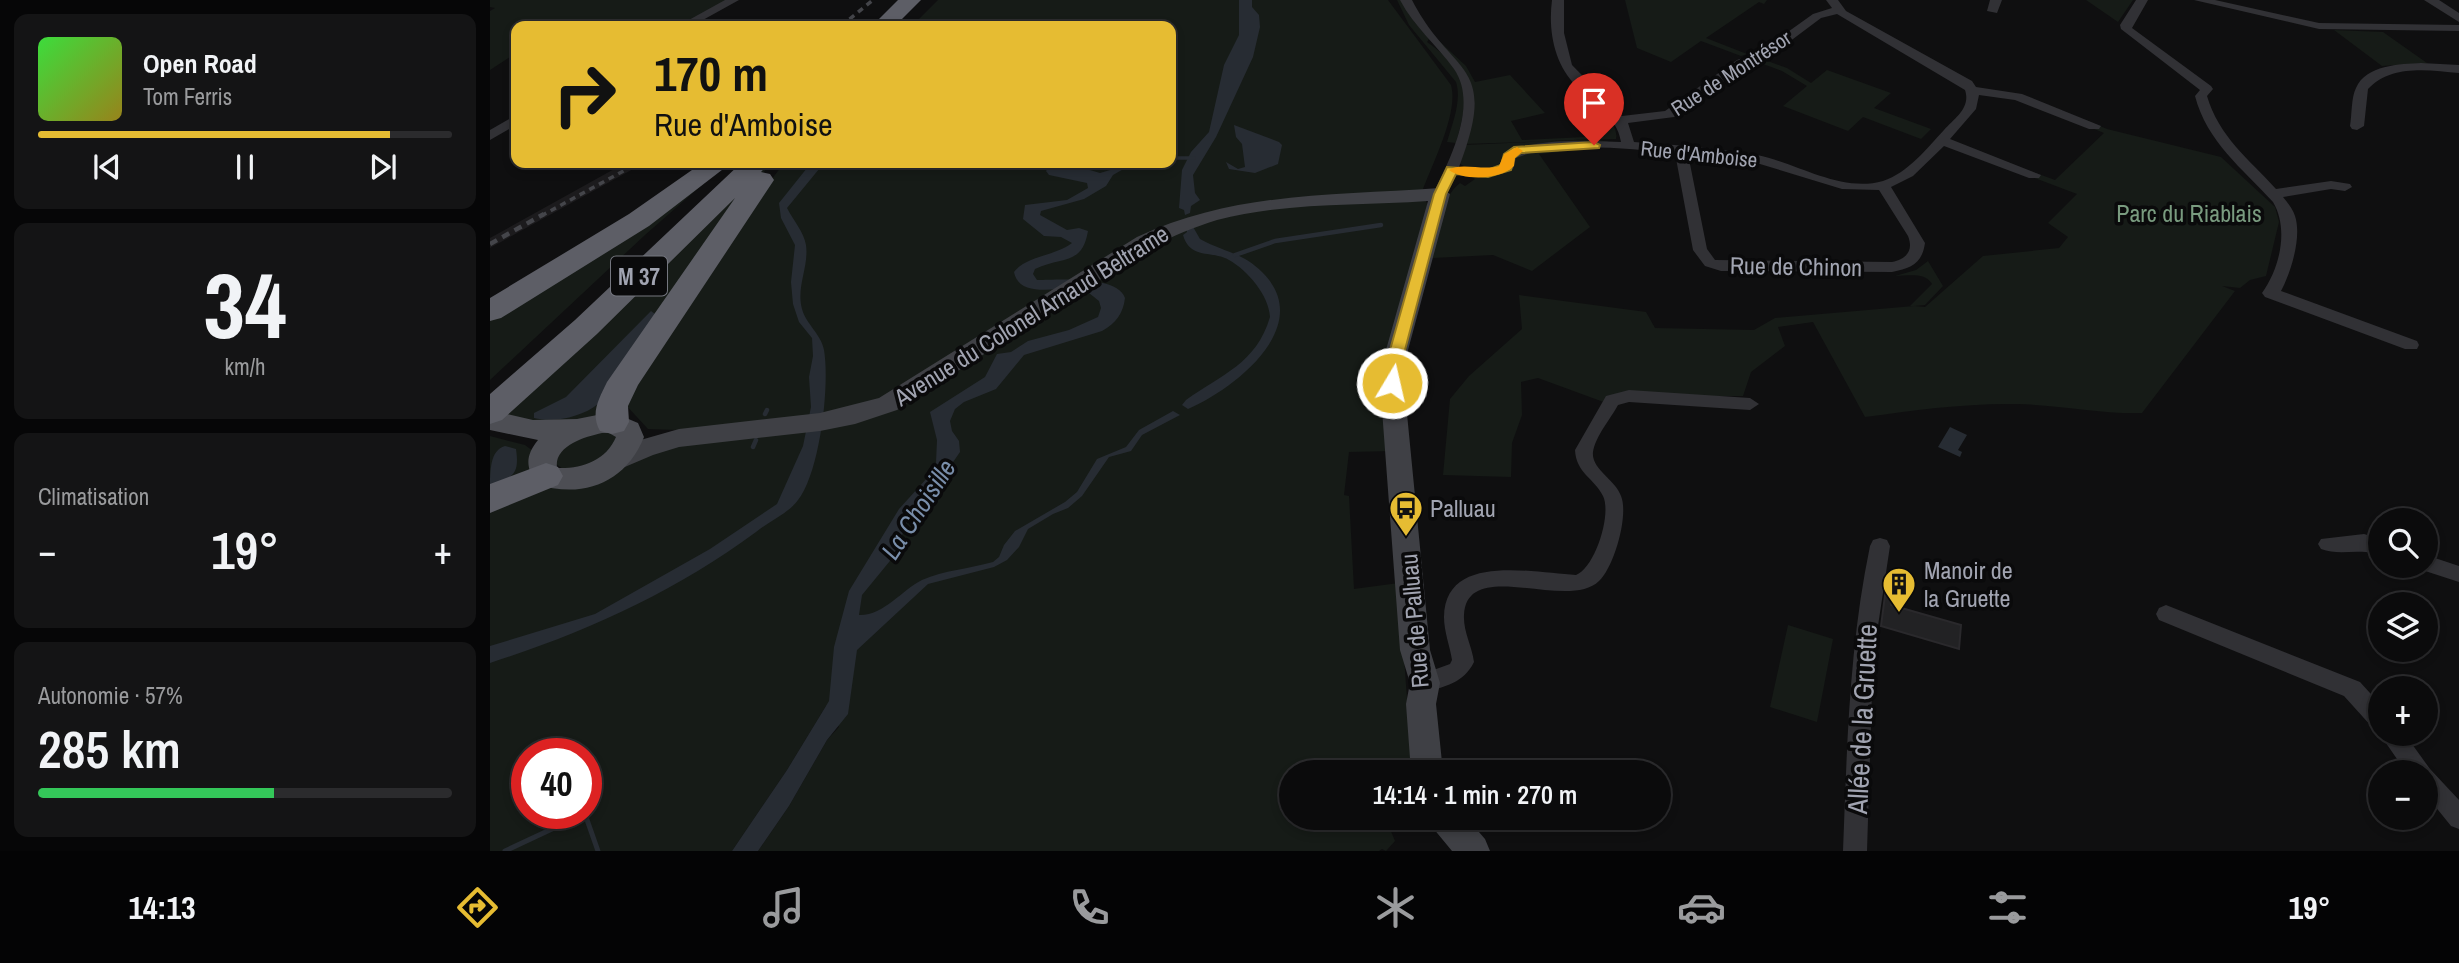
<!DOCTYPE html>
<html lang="fr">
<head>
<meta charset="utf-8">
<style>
	:root { --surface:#0b0b0c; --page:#141415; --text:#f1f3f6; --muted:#9a9b9d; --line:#2b2b2d; --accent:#e6bc32 }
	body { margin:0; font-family:"Archivo Narrow",sans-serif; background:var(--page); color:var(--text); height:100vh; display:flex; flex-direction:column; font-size:26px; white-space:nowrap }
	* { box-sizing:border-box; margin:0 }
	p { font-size:23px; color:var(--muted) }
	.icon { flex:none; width:38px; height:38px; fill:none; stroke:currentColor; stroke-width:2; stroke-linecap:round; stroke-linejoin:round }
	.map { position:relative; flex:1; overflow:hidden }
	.panel { display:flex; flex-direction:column; gap:14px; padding:14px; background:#060607; width:490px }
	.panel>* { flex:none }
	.banner { position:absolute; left:21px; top:21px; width:665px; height:147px; border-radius:14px; box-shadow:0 4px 10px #0003,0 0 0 2px var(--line); background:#e6bc32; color:#111; overflow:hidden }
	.tools { position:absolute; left:1878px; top:508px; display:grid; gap:14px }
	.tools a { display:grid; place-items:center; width:70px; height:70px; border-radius:50%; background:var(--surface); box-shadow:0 4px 10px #0003,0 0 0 2px var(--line); font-size:35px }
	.speed { position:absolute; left:21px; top:738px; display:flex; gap:14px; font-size:35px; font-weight:700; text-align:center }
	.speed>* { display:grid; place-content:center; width:91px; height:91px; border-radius:50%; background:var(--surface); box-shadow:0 4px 10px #0003,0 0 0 2px var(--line); line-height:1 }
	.speed .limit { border:10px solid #d22; background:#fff; color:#111 }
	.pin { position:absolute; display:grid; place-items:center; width:60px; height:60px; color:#fff; margin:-72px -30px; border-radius:50% 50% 50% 0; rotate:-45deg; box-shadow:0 0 7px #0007 }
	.pin .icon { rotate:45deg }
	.me { position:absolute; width:77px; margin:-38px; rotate:9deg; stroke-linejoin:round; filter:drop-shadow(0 0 5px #0008) }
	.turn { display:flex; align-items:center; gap:24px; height:147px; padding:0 28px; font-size:32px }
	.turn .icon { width:91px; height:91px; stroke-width:2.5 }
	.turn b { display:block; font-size:49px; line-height:60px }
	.big { font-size:52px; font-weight:600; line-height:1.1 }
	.panel .card { flex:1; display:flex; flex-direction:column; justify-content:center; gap:10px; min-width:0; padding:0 24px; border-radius:14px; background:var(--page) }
	.panel .dial { align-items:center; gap:0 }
	.dial b { font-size:91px; line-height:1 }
	.song { display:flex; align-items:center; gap:21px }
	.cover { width:84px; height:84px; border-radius:10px; background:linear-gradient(135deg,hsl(120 70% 55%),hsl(50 70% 35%)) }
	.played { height:7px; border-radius:4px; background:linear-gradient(90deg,var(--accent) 85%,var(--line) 85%) }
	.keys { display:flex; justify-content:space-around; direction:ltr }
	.heat { display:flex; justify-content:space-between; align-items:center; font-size:38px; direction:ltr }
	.charge { height:10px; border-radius:5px; background:linear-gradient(90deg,#34c759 57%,var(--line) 0) }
	.trip { position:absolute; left:789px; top:760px; width:392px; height:70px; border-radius:35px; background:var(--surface); box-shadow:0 4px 10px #0003,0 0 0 2px var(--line); font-weight:600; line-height:70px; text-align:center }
	.dock { display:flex; height:112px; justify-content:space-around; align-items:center; background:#040405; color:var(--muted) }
	.dock .icon { width:49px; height:49px }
	.dock .current { color:var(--accent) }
	.dock b { font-size:32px; color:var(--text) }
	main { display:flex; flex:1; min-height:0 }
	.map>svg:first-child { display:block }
</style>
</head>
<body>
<main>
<section class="panel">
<div class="card">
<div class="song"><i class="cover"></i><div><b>Open Road</b><p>Tom Ferris</p></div></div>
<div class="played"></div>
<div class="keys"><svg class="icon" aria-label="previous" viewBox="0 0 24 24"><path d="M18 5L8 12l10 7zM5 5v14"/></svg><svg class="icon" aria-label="pause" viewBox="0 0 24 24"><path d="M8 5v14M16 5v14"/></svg><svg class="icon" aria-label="next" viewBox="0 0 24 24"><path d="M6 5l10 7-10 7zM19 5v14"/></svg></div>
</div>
<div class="card dial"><b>34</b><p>km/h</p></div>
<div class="card"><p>Climatisation</p>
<div class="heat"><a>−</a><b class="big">19°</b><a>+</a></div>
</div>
<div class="card"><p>Autonomie · 57%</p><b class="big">285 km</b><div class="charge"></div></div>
</section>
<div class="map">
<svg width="1969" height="851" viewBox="0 0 1969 851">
	<rect width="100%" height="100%" fill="#0f0f10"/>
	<path fill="#1c1b1d" d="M135 163H154L0 248V238Z"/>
	<path fill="#161b17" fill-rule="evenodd" d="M0 0H243L192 26H26V53L0 70V11L5 8 0 7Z
		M448 0H898L961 85C969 113 942 164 932 192L938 206 929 252 903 451 859 452 854 495 859 496 864 589 909 583 922 772H802V817H906L898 824 905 841 896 851 892 849 889 851H268L299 806 337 740 349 727 336 706 297 770 242 851H0V509L187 430 158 429 134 403 266 200 294 163H681V26H422ZM37 754H96V814H37Z
		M907 0H913L924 21 939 39 937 42C980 72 980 94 966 143L957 142C962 124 972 101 966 82L919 25Z
		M1135 0H1277L1274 4 1269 2 1216 38 1257 54 1251 56 1211 41 1181 62 1147 48Z
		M1596 0H1643L1628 22Z
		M1844 30 1893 32 1937 63 1892 66Z
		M946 38 976 66 985 82 1020 75 1055 113 1021 121 1032 140 1115 136 1097 109 1102 106C1112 115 1129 124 1126 139L974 144C988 85 987 83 946 38Z
		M1272 59 1297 68 1321 83 1337 70 1401 93 1384 108 1441 129 1431 139 1373 117 1358 131 1293 106 1317 86 1292 71 1265 61Z
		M1596 120 1617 129 1731 157 1785 207 1789 222 1776 276 1760 280 1750 288 1732 286 1745 291 1652 413C1610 414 1569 405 1527 404 1476 403 1426 410 1375 417L1323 322 1288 327 1295 346 1261 372 1253 396H1139L1119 404 1048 378 1031 382 1032 415 1022 443 1021 477 953 475 960 399 979 376 1032 329 1029 295 1156 312 1165 328 1264 330 1285 318 1424 306H1420L1442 284C1435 272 1418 276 1405 276L1426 270 1438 261 1453 286 1435 305 1424 306 1435 307 1493 256 1569 248 1578 237 1558 223 1587 194 1537 175 1541 171 1565 180 1614 133 1592 124Z
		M1105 139 1119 142 1030 146C1008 153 1017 157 1006 168 998 175 976 169 969 163L974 145Z
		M1068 150 1069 152 1049 154 1100 227 1042 271 1003 255 943 258C944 237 952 196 970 183L975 186 985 179 980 176 1001 177 1014 173 1023 158 1039 152Z
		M232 163H237L155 235 0 380V317L169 210Z
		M275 163H281L250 202 115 413 70 424 12 416Z
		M114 429 126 436V444L101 465 73 469 66 464 71 447Z
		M0 436 35 445 43 451 41 471 0 494Z
		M1298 625 1343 639 1327 722 1280 707Z"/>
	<path fill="#272c33" d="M749 0H762V7L769 15 770 27 763 57 726 137 703 175 705 193 710 200 701 206 700 213 695 215 694 210 689 208 692 170 701 152 719 132 734 65 749 35Z
		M744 125 789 142 792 145 788 164 765 173 739 169 736 162 748 169 755 167 752 144 746 137Z
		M321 163H334L297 208C303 220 314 232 316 245 319 267 306 287 312 309 316 324 331 334 334 350 340 385 330 472 308 500 298 514 279 521 266 532 185 592 96 632 0 663V646L105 614 220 549 287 504 313 446 321 407 319 377 323 356 322 338 309 322 303 304 301 282 305 245 291 218 289 203Z
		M562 163H576L610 173 644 163 623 175 616 186 594 199 551 211 550 215 577 230 589 228 598 231C592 266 572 256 545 269L543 274 547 280C568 280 627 275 635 298 633 314 626 323 612 331L534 355 506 389 474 402 465 409 460 421 462 431 469 441 470 452 452 478 419 517 404 556 372 595 369 615C393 616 412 590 432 580 454 570 479 569 503 562L509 557 514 545 525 531 575 502 587 492 607 459 636 447 649 430 683 411 690 415 652 435 641 451 619 457 592 496 578 508 563 514 538 529 529 547 517 560 504 567 438 584 367 650 358 714 337 740 299 806 268 851H242L297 770 339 701 344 647 359 591 409 509 438 477 446 463 447 440 440 412 495 377 507 354 521 352 538 341 579 330 608 317 611 308 609 301C605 298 600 293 595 291 575 283 530 302 524 272 536 256 565 256 582 243L571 237 554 236 533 219 535 205 577 200 598 188 597 183 559 175 556 171Z
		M702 225 710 239C733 252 752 252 772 272 826 325 746 388 698 409L692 405 696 400C732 374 766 364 780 317 779 295 757 270 739 260 722 250 700 260 693 235L697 232 696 227Z
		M161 311 165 314 108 404C92 417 64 423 44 418V413L76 397Z
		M1460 427 1477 435 1468 450 1472 452 1470 457 1448 447Z
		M15 446 26 449C30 476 22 476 0 489 0 471 0 450 15 446Z"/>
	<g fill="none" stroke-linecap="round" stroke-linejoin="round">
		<path stroke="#272c33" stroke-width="3.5" d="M681 158H704"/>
		<path stroke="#272c33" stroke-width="4.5" d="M745 255 785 241 891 225
			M275 414 277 410
			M263 447 266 440"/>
		<path stroke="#272c33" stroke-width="5" d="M95 814 108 851
			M15 851 94 814"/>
	</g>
	<path fill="#222224" stroke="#2a292c" stroke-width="2" d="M1396 588 1403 589 1401 605 1471 625 1469 649 1391 626Z"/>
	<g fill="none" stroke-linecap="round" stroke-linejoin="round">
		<path fill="#313135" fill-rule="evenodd" d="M235 0H249L202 26H188Z
			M910 0H922C962 78 1010 60 969 167 984 169 998 171 1011 164L1014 153C1051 138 1091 141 1131 142 1127 116 1104 104 1087 87 1064 64 1058 31 1062 0H1074V33L1082 65 1132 116 1175 111 1247 60 1271 51 1323 14 1342 8 1336 0H1348L1356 11 1482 81 1486 87 1532 94 1611 126 1609 129H1599L1525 100 1489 95 1486 109 1460 139 1551 175 1549 178H1539L1454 146 1423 176 1401 187 1435 243C1432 264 1421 268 1402 272L1231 271 1215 266 1203 250 1185 153C1138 149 1070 140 1026 158L1023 169C1004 179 986 177 966 175L955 197H945L943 194C959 161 989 105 964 69 947 45 924 27 910 0ZM1347 14 1475 90C1481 108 1465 118 1454 130 1437 148 1418 173 1393 181 1351 193 1307 163 1267 155 1227 148 1185 145 1144 142L1138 123 1184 117 1255 66 1279 57 1331 18ZM1198 154 1270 164 1352 189 1389 190 1418 236C1424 251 1416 259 1402 262L1225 260 1217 249Z
			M1500 0H1512L1507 13 1497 11Z
			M1646 0H1658L1642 28 1721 86 1723 89 1717 96C1729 137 1759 159 1786 189L1841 181 1860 184 1862 187 1855 191 1841 189 1793 197C1797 202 1803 209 1805 216 1812 237 1801 272 1791 291L1927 341 1929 345 1927 349H1915L1775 297 1772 293C1790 268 1799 229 1783 202 1752 168 1717 142 1705 96L1710 90 1631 29 1630 25Z
			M1704 0H1725L1829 23 1969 25V31L1829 29Z
			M1934 0H1949L1969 13V22Z
			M1931 63 1969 65V73C1939 70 1901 64 1878 89L1874 126 1867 130 1862 129 1860 126C1862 115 1861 98 1866 88 1876 65 1910 64 1931 63Z
			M26 115V125L0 140V130Z
			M1139 390 1260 398 1269 404 1260 410 1139 402 1128 405C1121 418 1105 437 1103 452 1101 469 1126 480 1131 496 1139 515 1124 567 1109 581 1078 612 977 556 974 615 973 631 982 646 984 662 973 684 956 685 935 693L927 690 924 683 927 676 960 664 962 660C960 646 954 632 954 617 955 552 1043 573 1086 575 1105 568 1122 514 1113 496 1104 478 1086 473 1085 450L1116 396Z
			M1874 534 1890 539V555C1868 548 1849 556 1831 549L1828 544 1831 539Z
			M1390 538 1397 540 1400 546 1383 659 1377 851H1353C1357 748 1359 647 1380 546L1383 540Z
			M1936 555 1969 566V582L1929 569 1927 565H1936Z
			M1676 605 1870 682 1890 704V730L1882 727 1854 696 1669 620 1666 614 1669 608Z
			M1890 731V733H1914L1940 769 1969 800V829L1961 826 1936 795V772H1916L1889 733Z"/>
		<path fill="#3f4045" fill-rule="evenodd" d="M950 188 960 194 918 350 914 383 940 650 950 683 946 704 953 772H921L916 704 920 683 910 650 890 383 896 350 938 201C869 206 795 202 727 220 704 227 683 236 661 247L407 410 365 424 330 431 189 447 163 455 123 472 114 469 110 462 114 455 147 441 189 429 330 413 389 398 647 237C747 191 842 196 950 188Z
			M939 817H976L995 839 1000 851H962L943 828Z"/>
		<path fill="#4d4e54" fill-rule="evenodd" d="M0 410 43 420 87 419 122 412 148 423 154 437C135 484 92 499 46 484 36 467 35 456 48 440L0 430ZM112 433H119L126 437C116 461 91 469 67 468 64 446 94 437 112 433Z"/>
		<path fill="#5d5e66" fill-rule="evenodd" d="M408 0H431L405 26H382Z
			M212 163H241L159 226 11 318 0 321V298L139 214Z
			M251 163H279L271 172 280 174 284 180 148 385 138 406 139 422 134 431 122 434 110 431C100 413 109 399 117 382L245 198 107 334 12 420 0 424V394L85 320Z
			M56 463 68 467 73 476 68 485 0 513V484Z"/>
		<path stroke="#44454a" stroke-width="3.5" stroke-dasharray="6 5" stroke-linecap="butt" d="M351 26 383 0
			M51 216 148 163"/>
		<path stroke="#44454a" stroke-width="4.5" stroke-dasharray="8 6" stroke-linecap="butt" d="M0 244 54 214"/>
	</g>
	<path fill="#e6bc32" stroke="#967a20" stroke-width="2" d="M1104 142 1110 145 1109 148 1031 153 1024 158 1021 170 998 177 966 174 956 194 915 350 910 383 908 387H897L895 383 900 350 944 194 957 167 997 170 1011 165 1014 154 1024 147Z"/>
	<path fill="#f59e0b" d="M1027 147 1033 151 1025 158 1024 166C1011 180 973 181 959 170 970 162 994 171 1009 166L1014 154Z"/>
	<defs>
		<symbol id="bus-pin" viewBox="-11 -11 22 30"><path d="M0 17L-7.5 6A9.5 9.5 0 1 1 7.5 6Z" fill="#e6bc32" stroke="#0a0a0b"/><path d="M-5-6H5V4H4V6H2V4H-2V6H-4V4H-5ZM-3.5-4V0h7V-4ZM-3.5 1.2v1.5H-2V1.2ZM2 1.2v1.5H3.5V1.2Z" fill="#111"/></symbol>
		<symbol id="building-pin" viewBox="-11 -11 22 30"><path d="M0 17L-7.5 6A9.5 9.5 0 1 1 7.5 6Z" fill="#e6bc32" stroke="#0a0a0b"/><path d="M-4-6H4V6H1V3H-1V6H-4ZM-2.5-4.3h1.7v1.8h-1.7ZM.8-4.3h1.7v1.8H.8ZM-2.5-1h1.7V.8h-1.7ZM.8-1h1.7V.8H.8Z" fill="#111"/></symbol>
	</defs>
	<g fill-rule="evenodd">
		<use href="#bus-pin" x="897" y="489" width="38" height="52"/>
		<use href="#building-pin" x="1390" y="565" width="38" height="52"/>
	</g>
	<g text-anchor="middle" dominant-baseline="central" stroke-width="7" stroke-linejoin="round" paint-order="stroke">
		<g font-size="21" fill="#a1a4b1" stroke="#0a0a0b">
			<text transform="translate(1241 73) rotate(-33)">Rue de Montrésor</text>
			<text transform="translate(1209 154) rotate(6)">Rue d'Amboise</text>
		</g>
		<rect fill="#0a0a0b" stroke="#74767f" stroke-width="2" x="121" y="256.5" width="56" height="39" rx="5"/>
		<g font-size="23" font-weight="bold" fill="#a1a4b1">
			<text x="149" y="276">M 37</text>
		</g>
		<g font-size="24" fill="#799b7f" stroke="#0a0a0b">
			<text x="1699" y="213">Parc du Riablais</text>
		</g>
		<g font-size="24" fill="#a1a4b1" stroke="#0a0a0b">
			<text transform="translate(1306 266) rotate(1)">Rue de Chinon</text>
			<text transform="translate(541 315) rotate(-32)">Avenue du Colonel Arnaud Beltrame</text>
			<text transform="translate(924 621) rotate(-95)">Rue de Palluau</text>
		</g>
		<g font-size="24" fill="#a1a4b1" stroke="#0a0a0b" text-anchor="start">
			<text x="940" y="508">Palluau</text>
			<text x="1434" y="570">Manoir de<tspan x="1434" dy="28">la Gruette</tspan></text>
		</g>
		<g font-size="26" font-style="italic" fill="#798eaa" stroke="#0a0a0b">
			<text transform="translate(428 509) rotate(-57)">La Choisille</text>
		</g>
		<g font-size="28" fill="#a1a4b1" stroke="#0a0a0b">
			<text transform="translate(1372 719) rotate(-87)">Allée de la Gruette</text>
		</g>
	</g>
</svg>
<div class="tools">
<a><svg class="icon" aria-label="search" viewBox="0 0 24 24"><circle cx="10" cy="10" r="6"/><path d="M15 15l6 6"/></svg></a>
<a><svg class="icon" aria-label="layers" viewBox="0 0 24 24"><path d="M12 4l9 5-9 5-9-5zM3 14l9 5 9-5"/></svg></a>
<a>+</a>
<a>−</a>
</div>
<div class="speed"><div class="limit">40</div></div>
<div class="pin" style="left:1104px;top:145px;background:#d93025"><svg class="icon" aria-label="arrive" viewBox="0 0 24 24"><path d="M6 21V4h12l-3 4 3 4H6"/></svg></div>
<svg class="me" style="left:902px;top:383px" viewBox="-20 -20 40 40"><circle r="17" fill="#e6bc32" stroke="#fff" stroke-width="3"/><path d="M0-11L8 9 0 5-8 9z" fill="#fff"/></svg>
<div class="trip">14:14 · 1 min · 270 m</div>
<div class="banner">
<div class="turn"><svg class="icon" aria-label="right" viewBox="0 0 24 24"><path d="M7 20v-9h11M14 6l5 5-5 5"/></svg><div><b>170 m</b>Rue d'Amboise</div></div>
</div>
</div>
</main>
<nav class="dock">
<b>14:13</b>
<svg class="icon current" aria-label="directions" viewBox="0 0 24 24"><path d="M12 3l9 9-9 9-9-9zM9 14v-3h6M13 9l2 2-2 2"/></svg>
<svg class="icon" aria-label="music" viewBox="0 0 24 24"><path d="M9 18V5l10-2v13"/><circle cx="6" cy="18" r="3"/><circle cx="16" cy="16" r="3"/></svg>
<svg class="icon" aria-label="phone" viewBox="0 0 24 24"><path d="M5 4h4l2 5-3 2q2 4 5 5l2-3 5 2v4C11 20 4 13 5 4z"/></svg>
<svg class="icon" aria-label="climate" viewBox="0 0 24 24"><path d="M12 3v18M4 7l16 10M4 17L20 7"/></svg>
<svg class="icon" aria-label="car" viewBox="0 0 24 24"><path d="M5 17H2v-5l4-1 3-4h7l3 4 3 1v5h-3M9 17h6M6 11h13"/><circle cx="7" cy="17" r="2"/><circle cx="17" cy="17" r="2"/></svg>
<svg class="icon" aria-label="filters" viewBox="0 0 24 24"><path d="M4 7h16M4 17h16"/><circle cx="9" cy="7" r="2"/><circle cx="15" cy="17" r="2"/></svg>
<b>19°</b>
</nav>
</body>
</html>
